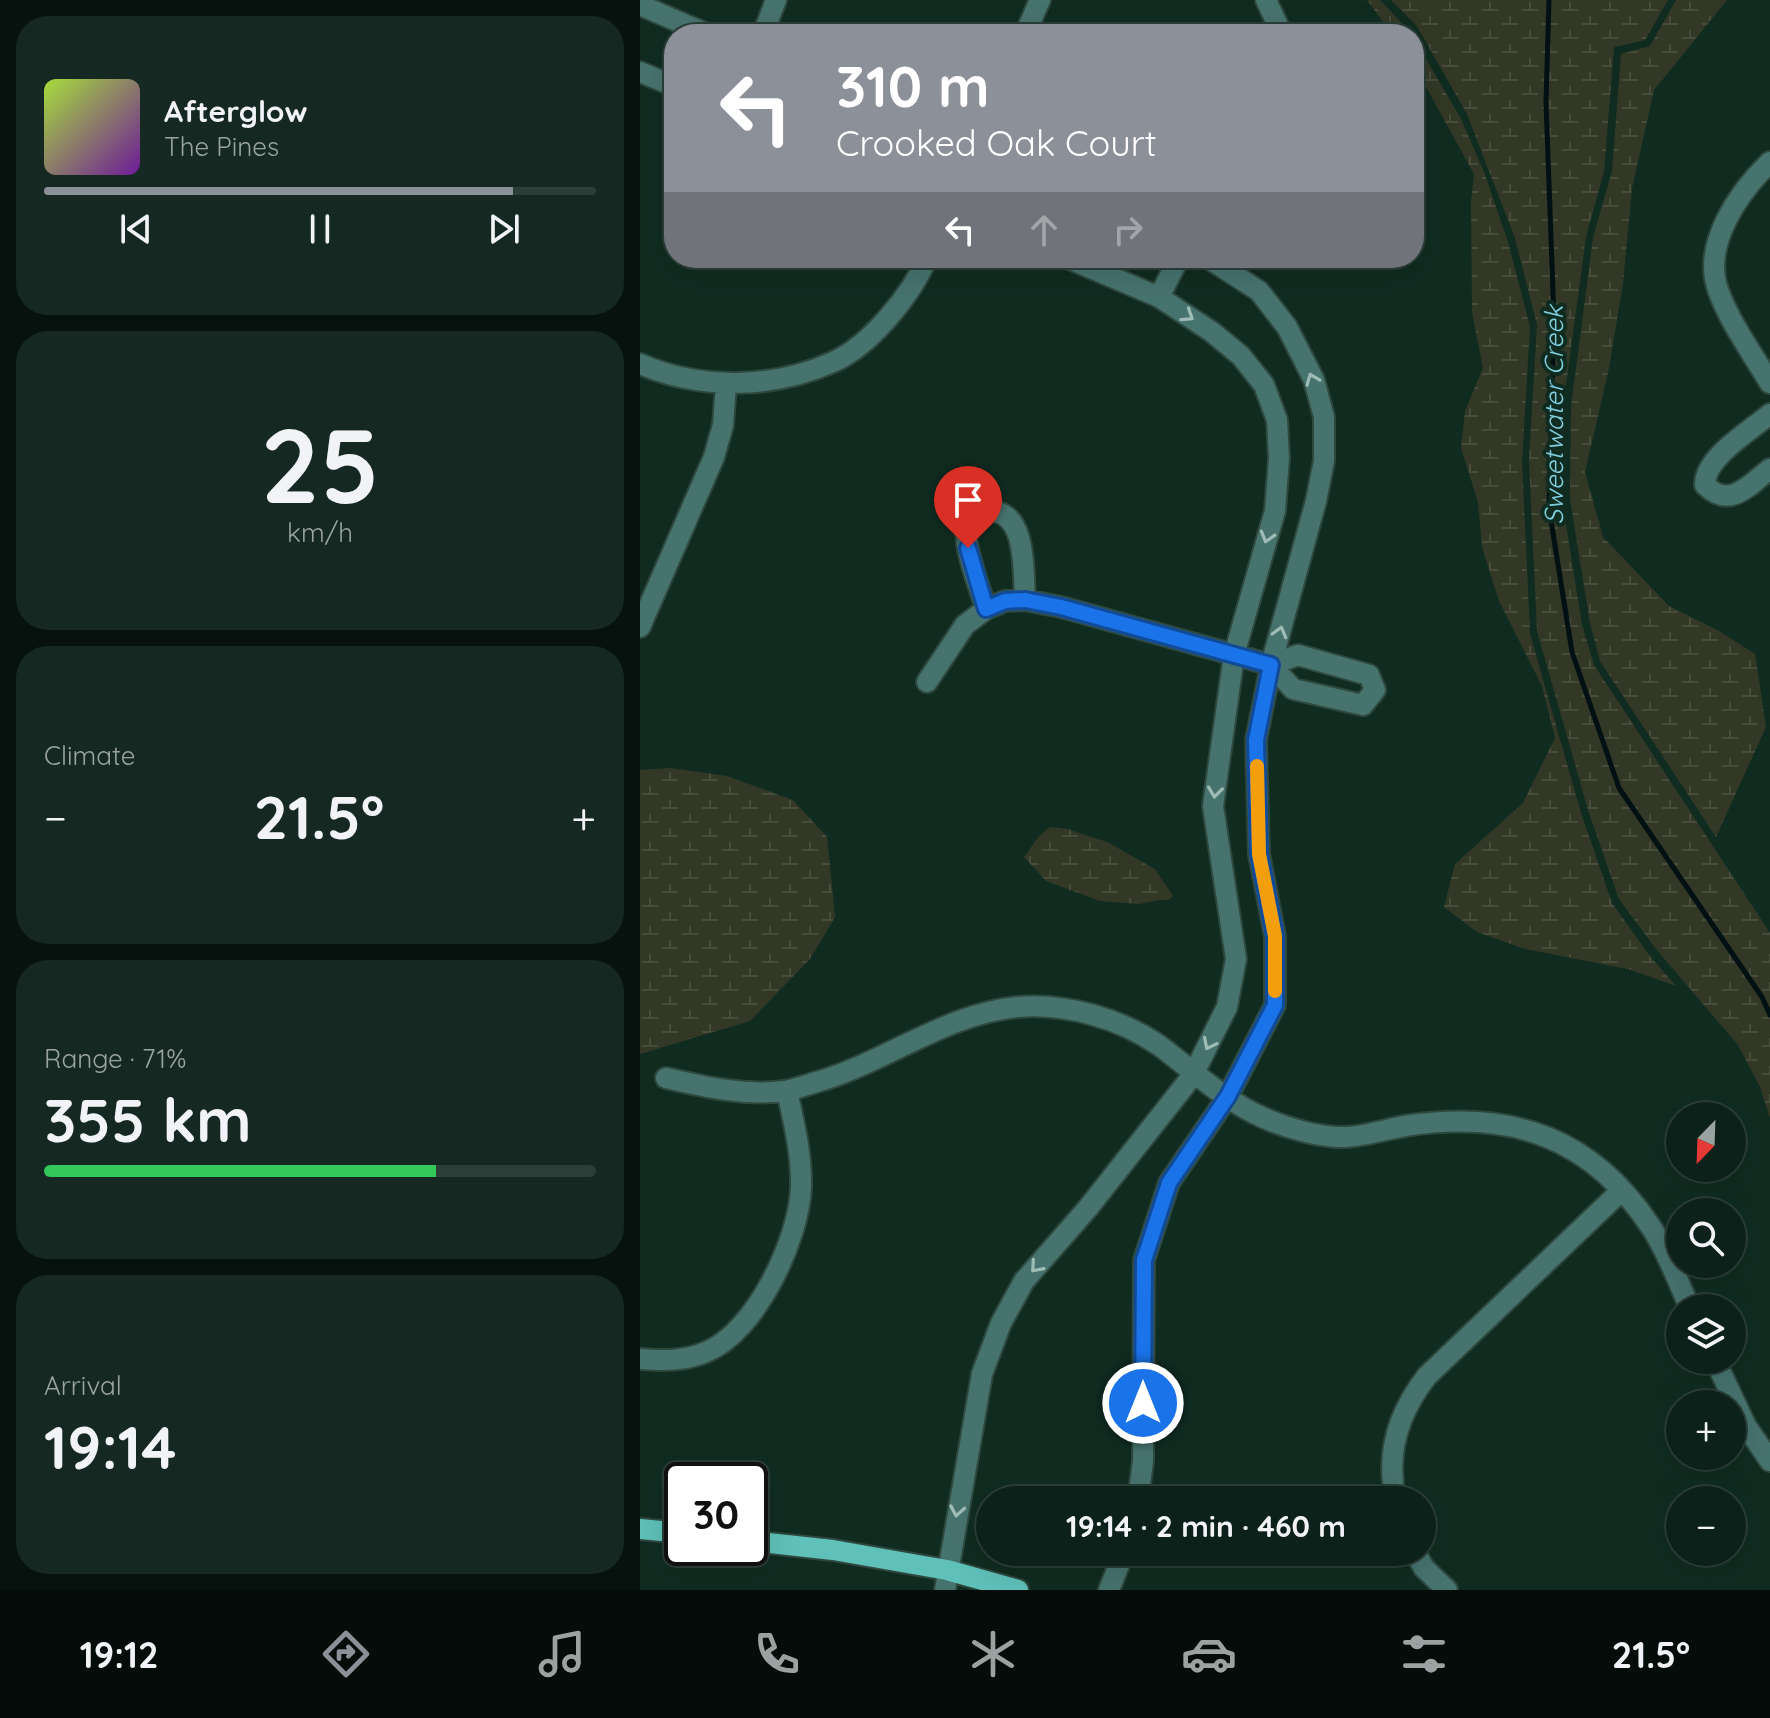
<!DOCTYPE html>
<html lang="en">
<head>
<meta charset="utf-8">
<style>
	:root { --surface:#0c2119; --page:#152922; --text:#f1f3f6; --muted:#9aa3a2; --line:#2c3e38; --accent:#8c9099 }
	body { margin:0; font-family:Quicksand,sans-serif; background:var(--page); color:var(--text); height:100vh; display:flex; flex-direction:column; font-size:30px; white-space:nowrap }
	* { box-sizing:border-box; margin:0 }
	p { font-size:26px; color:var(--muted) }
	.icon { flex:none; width:44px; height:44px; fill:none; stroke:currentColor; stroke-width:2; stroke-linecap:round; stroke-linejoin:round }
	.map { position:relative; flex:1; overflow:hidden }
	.panel { display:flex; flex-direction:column; gap:16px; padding:16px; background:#07120e; width:640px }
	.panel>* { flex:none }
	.hud { position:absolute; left:24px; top:24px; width:760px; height:244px; border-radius:32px; box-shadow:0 8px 32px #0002,0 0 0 2px var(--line); background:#8c9099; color:#fff; overflow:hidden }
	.needle { width:52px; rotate:203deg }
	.buttons { position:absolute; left:1026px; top:1102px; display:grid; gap:16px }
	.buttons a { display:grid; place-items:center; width:80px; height:80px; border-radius:50%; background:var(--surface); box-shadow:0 8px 32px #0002,0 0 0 2px var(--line); font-size:40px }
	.speed { position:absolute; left:24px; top:1462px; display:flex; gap:16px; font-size:40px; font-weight:700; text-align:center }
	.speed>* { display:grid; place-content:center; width:104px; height:104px; border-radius:50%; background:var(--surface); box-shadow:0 8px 32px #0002,0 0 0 2px var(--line); line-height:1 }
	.speed .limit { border:4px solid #111; border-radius:12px; background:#fff; color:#111 }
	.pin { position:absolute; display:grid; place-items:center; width:68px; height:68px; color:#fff; margin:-82px -34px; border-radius:50% 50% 50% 0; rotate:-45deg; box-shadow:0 0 8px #0007 }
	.pin .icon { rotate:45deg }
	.me { position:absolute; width:88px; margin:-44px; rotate:0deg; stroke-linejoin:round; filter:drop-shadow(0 0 6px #0008) }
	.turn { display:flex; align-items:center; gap:28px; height:168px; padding:0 40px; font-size:36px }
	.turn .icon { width:104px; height:104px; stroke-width:2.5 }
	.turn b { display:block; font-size:56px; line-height:68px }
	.lanes { display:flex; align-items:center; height:76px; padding:0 40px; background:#0003; justify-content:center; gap:40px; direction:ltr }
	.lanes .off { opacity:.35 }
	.big { font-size:60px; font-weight:800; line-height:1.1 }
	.panel .widget { flex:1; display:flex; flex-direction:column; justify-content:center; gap:12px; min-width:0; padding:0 28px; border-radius:32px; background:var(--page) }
	.panel .dial { align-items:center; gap:0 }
	.dial b { font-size:104px; line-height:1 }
	.song { display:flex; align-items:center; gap:24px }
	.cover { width:96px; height:96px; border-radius:12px; background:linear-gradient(135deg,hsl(80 70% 55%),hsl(280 70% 35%)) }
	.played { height:8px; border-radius:4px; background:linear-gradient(90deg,var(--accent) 85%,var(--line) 85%) }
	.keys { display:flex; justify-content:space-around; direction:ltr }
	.heat { display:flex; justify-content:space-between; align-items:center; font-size:44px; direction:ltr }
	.charge { height:12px; border-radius:6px; background:linear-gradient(90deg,#34c759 71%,var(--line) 0) }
	.trip { position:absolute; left:336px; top:1486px; width:460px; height:80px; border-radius:40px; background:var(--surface); box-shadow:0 8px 32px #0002,0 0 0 2px var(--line); font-weight:800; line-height:80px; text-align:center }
	.tabs { display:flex; height:128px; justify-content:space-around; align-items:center; background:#050d0a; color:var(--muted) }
	.tabs .icon { width:56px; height:56px }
	.tabs .selected { color:var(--accent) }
	.tabs b { font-size:36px; color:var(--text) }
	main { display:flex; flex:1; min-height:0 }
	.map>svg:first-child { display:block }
</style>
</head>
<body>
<main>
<section class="panel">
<div class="widget">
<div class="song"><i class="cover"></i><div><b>Afterglow</b><p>The Pines</p></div></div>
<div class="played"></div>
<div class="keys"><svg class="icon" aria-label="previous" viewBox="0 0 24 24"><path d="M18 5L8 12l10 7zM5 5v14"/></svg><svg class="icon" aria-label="pause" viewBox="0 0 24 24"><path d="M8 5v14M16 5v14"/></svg><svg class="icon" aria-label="next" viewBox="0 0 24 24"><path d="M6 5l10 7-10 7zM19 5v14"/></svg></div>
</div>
<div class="widget dial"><b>25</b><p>km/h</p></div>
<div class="widget"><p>Climate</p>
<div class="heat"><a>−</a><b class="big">21.5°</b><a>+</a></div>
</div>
<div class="widget"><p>Range · 71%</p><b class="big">355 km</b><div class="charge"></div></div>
<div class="widget"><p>Arrival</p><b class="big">19:14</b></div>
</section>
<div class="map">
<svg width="1130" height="1590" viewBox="0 0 1130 1590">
	<defs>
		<pattern id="wetland-marsh" width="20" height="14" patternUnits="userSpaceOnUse" patternTransform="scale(2)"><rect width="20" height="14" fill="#333826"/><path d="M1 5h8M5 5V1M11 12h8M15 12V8" fill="none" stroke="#474c3b"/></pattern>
	</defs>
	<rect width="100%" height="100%" fill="#102c21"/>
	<path fill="url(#wetland-marsh)" d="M727 0H740L772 34H752Z
		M751 0H1028L1005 40 974 47 964 171 946 237 923 407 922 500 942 625 954 665 1130 933V1118L1120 1087 1098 1045 1016 949 979 899 948 810 897 631 889 460 897 325 875 238 827 114 776 25Z
		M1036 0H1087L1014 90 992 188 983 283 969 368 945 472 963 537 1029 606 1079 631 1115 654 1126 727 1076 837 960 661 950 623 930 499 931 407 953 238 972 171 981 54 1010 46Z
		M774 38 821 119 844 172 868 242 890 327 882 461 890 634 941 813 972 903 1009 955 1036 986 988 969 885 949 837 932 804 907 815 864 883 803 915 738 902 686 859 601 842 547 838 502 821 448 825 411 843 368 832 312 831 202 834 174 774 65Z
		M30 768 87 776 153 800 187 837 195 917 170 959 110 1021 0 1054V770Z
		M410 827 427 829 467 842 515 869 533 896 528 900H519L499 904 460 901 406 881 384 857 399 836Z"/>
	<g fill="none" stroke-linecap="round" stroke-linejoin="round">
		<path stroke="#001013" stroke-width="5" d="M909 0 906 102 914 320 909 508 932 652 979 788 1122 997 1130 1015"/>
		<defs>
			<path id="minor" d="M626 0 642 34
				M0 5 67 34
				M123 34 136 0
				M385 34 400 0
				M0 72 34 86
				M1130 162C1099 192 1062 244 1078 290 1090 323 1112 353 1130 383
				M519 297 539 258
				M0 364C60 390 133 389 193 362 230 346 272 294 287 258
				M1130 414C1110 431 1064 458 1065 485 1090 510 1109 485 1130 469
				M346 609C341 591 323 547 327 530 330 520 339 511 349 511 388 511 383 573 385 600
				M0 627 74 457 83 425 86 384
				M287 682 325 625 346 609 365 601 385 600 421 607 631 665 653 689 723 705 735 690 729 675 658 655 631 665
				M26 1078C65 1087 104 1096 145 1091 157 1089 169 1084 180 1081 247 1061 306 1014 377 1007 425 1003 480 1018 520 1046 553 1071 585 1101 624 1118 647 1128 680 1138 706 1137 727 1136 750 1128 771 1125 874 1111 952 1138 1011 1227 1027 1251 1038 1282 1050 1308
				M0 1359C23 1361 45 1361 66 1352 116 1332 159 1239 161 1188 162 1155 154 1123 147 1091
				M1075 1360 1106 1426 1130 1461
				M498 1500 503 1461 504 1260 529 1183 588 1096 635 1005V936L619 854 616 740 631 665 676 501 684 461V417L674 380 647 327 619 291 568 258
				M756 1500C745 1454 759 1412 787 1376L981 1191
				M775 1552 784 1568 807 1590
				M305 1590 342 1374 361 1323 384 1281 448 1208 553 1075 587 1007 596 959 573 806 594 655 635 511 639 458 637 420 624 385 601 356 572 332 519 297 427 258
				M469 1590 484 1552"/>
			<path id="major" d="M0 1529 42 1533
				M110 1541 193 1550 307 1570 378 1590"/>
		</defs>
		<use href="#minor" stroke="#2e483e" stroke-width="24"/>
		<use href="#major" stroke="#2e483e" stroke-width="24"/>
		<use href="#minor" stroke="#47736f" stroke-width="20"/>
		<use href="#major" stroke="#5fc1ba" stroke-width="20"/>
	</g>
	<defs><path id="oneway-chevron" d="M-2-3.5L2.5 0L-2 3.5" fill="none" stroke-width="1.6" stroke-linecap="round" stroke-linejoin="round" transform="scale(2)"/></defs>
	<g stroke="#9fbcb5">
		<use href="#oneway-chevron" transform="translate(548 316) rotate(33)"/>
		<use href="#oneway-chevron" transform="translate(672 379) rotate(-112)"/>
		<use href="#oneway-chevron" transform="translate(627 537) rotate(106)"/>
		<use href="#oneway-chevron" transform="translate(640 632) rotate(-75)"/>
		<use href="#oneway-chevron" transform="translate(575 792) rotate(97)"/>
		<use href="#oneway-chevron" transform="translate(569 1044) rotate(117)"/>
		<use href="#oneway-chevron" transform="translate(396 1267) rotate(131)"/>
		<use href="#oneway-chevron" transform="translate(317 1511) rotate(100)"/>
	</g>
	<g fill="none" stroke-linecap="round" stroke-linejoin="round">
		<defs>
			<path id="route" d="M328 548 346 609 365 601 385 600 421 607 631 665 616 740 619 854 635 936V1005L588 1096 529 1183 504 1260 503 1403"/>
		</defs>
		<use href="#route" stroke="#114b97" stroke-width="20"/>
		<use href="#route" stroke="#1a73e8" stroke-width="14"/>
		<path stroke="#f59e0b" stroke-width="14" d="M617 766 619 854 635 936V991"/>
	</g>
	<g text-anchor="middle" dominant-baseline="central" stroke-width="8" stroke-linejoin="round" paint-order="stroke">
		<g font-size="26" font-style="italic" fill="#80cfde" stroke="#102c21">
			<text transform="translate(913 415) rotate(-90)">Sweetwater Creek</text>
		</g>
	</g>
</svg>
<div class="buttons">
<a><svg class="needle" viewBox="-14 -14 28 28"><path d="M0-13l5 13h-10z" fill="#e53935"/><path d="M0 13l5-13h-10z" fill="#9aa3a2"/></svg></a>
<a><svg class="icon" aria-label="search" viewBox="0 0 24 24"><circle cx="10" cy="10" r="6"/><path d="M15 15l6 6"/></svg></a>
<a><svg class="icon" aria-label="layers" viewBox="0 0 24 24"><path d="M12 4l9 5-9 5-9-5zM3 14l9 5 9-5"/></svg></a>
<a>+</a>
<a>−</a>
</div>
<div class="speed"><div class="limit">30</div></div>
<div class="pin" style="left:328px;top:548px;background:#d93025"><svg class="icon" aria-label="arrive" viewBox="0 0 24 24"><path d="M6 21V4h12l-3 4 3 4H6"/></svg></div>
<svg class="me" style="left:503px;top:1403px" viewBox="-20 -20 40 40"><circle r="17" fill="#1a73e8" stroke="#fff" stroke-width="3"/><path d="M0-11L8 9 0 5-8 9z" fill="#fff"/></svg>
<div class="trip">19:14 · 2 min · 460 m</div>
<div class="hud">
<div class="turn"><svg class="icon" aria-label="left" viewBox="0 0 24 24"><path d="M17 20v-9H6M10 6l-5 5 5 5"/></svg><div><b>310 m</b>Crooked Oak Court</div></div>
<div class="lanes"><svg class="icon" aria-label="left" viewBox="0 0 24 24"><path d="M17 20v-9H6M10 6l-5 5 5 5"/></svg><svg class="icon off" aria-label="ahead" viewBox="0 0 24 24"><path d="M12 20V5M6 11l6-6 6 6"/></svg><svg class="icon off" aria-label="right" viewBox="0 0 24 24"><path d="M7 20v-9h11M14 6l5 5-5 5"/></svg></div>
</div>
</div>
</main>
<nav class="tabs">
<b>19:12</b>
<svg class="icon selected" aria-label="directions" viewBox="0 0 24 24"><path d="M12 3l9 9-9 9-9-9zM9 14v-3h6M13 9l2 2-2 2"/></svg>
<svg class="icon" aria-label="music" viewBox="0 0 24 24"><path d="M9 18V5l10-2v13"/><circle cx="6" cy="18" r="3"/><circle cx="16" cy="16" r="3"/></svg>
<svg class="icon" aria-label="phone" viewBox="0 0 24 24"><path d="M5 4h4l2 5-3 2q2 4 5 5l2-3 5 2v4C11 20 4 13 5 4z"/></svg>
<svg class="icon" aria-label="climate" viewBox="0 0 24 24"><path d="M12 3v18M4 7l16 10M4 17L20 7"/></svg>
<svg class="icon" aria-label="car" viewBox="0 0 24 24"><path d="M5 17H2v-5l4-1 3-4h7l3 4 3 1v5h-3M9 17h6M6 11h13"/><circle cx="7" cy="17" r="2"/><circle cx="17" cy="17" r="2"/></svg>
<svg class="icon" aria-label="filters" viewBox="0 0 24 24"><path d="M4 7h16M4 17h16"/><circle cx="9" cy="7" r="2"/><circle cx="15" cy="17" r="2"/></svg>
<b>21.5°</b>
</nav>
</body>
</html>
